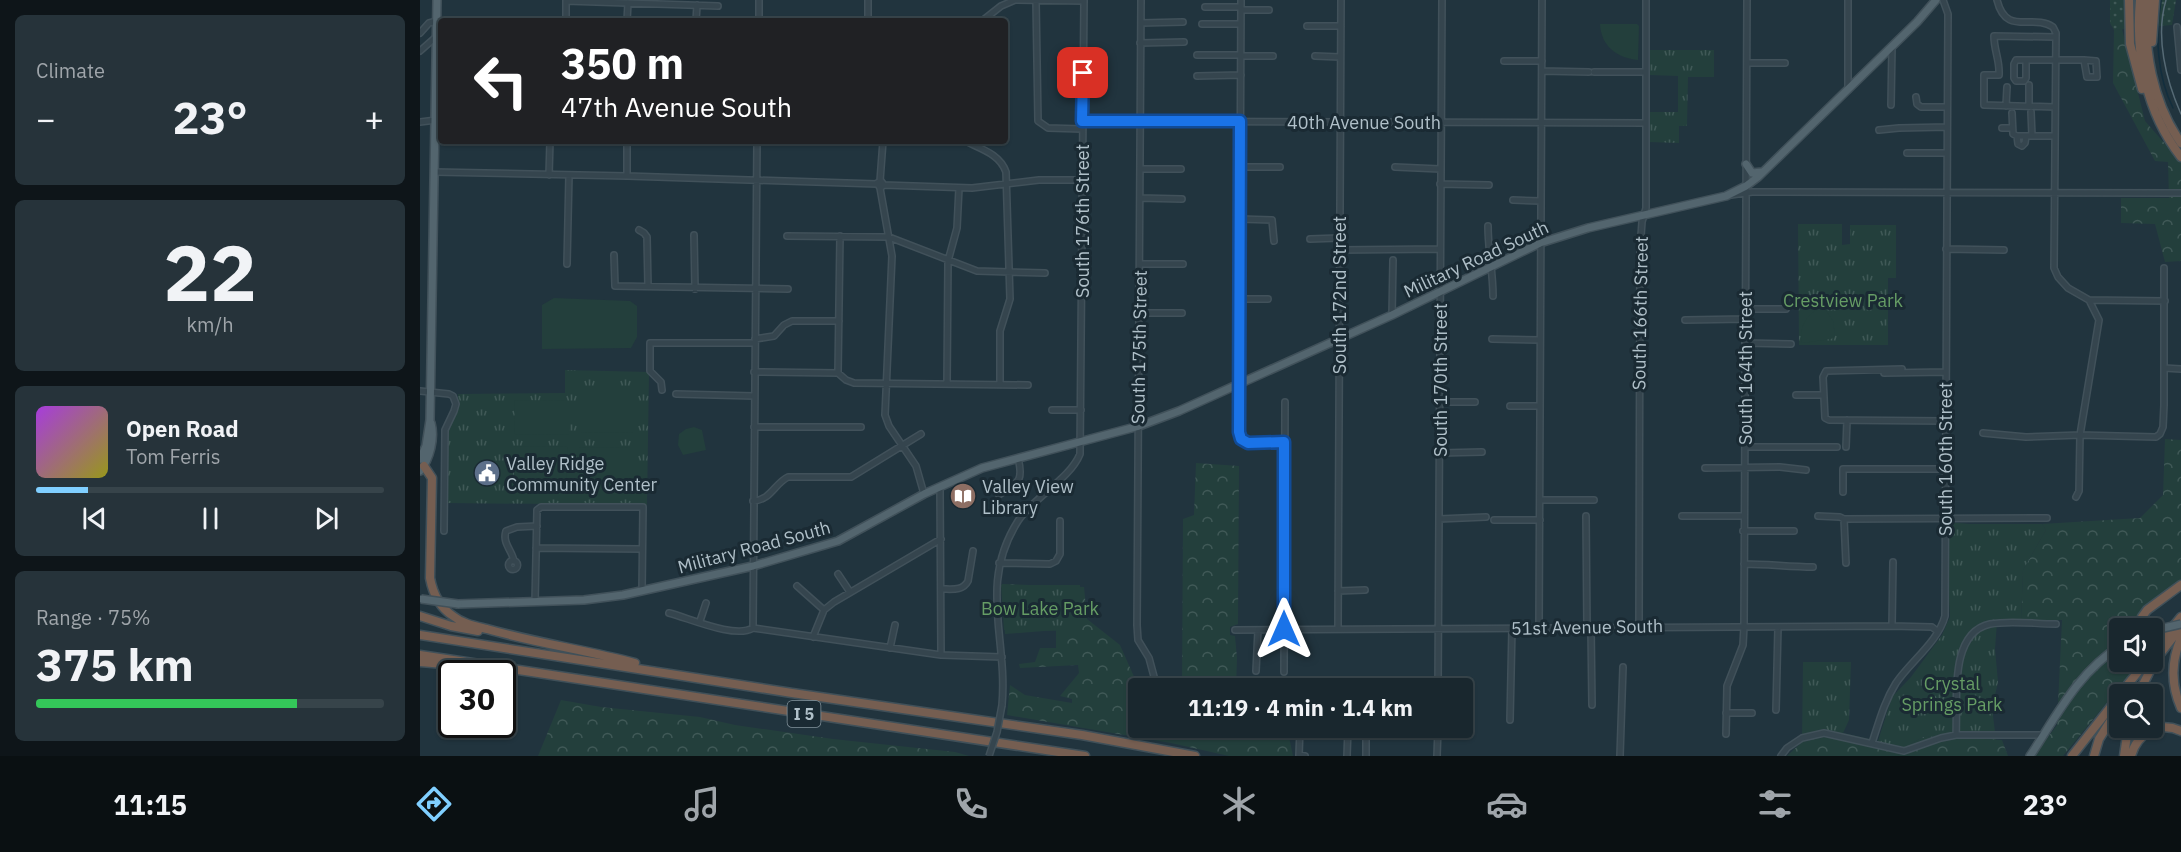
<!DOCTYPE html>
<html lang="en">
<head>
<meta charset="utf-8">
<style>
	:root { --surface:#19272e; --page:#26333a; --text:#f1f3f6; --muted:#9fa5aa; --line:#37444a; --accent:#80cfff }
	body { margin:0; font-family:"IBM Plex Sans",sans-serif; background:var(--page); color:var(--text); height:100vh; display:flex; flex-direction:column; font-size:22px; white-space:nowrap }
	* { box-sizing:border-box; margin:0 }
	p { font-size:20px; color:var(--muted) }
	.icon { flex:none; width:33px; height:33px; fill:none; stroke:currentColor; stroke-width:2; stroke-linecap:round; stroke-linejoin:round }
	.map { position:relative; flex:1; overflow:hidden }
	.details { display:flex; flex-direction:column; gap:15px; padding:15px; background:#0e1519; width:420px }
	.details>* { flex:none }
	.hud { position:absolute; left:18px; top:18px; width:570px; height:126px; border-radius:6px; box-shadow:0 2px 4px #0004,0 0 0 2px var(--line); background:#202124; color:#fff; overflow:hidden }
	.controls { position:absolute; left:1689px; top:618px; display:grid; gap:12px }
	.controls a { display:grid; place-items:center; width:54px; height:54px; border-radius:6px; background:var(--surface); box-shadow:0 2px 4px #0004,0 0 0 2px var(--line); font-size:30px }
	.speed { position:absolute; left:18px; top:660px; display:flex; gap:12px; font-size:30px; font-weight:700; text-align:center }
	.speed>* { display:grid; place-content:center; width:78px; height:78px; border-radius:50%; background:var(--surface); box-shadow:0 2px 4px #0004,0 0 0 2px var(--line); line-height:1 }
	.speed .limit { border:3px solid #111; border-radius:9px; background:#fff; color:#111 }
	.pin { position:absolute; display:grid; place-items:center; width:51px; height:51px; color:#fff; margin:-26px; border-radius:12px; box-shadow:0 3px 9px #0006 }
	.me { position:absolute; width:66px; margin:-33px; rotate:0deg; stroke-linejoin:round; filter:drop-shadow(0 0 4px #0008) }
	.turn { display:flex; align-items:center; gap:21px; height:126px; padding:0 24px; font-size:27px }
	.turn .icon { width:78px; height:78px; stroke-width:2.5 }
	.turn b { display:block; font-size:42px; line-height:51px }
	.big { font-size:45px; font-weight:700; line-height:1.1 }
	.details .tile { flex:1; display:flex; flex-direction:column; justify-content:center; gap:9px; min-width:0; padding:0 21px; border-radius:9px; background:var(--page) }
	.details .dial { align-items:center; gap:0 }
	.dial b { font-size:78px; line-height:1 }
	.song { display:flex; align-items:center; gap:18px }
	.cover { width:72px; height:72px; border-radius:9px; background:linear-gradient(135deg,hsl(280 70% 55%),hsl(60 70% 35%)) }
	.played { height:6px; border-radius:3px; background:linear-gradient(90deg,var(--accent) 15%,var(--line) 15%) }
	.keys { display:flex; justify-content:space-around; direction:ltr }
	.heat { display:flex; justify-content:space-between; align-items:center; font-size:33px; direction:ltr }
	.charge { height:9px; border-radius:4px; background:linear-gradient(90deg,#34c759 75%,var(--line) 0) }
	.trip { position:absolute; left:708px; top:678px; width:345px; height:60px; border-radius:6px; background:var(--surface); box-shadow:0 2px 4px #0004,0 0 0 2px var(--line); font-weight:700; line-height:60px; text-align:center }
	.dock { display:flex; height:96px; justify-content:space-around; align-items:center; background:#0a1012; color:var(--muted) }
	.dock .icon { width:42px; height:42px }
	.dock .current { color:var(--accent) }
	.dock b { font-size:27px; color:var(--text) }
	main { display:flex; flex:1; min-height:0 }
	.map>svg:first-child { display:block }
</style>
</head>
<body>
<main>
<section class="details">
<div class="tile"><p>Climate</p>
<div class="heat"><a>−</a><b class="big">23°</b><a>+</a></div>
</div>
<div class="tile dial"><b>22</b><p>km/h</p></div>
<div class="tile">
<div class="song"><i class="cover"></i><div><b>Open Road</b><p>Tom Ferris</p></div></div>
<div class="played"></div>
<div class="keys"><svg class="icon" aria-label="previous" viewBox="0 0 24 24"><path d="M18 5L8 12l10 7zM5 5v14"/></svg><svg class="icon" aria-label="pause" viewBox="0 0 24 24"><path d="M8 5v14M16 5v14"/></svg><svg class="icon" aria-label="next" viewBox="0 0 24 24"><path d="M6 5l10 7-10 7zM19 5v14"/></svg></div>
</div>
<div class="tile"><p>Range · 75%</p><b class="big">375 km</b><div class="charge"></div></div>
</section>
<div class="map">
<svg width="1761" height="756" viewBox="0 0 1761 756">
	<defs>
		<pattern id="grass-dots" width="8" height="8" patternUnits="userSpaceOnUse" patternTransform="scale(1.5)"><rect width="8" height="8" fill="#233f3c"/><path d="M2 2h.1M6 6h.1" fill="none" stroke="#405957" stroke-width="1.8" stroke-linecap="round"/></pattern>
		<pattern id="forest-crowns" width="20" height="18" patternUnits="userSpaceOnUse" patternTransform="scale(1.5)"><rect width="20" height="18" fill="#233f3c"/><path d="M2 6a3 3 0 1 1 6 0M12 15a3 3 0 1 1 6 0" fill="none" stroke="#405957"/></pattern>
		<pattern id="park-tufts" width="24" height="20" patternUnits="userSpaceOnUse" patternTransform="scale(1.5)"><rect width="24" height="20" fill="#233f3c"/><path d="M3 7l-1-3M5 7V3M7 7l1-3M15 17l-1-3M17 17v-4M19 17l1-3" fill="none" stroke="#405957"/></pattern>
	</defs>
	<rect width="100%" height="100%" fill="#21343e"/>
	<path fill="url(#grass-dots)" d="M1690 0H1756L1752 25 1694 30 1690 23Z"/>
	<path fill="url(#forest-crowns)" d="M1702 29 1725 121 1761 162V261L1745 262 1735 224 1701 223V198H1749L1748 162 1735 161 1693 83 1694 30Z
		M1745 439 1761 440V579L1721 609 1716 625 1712 628H1700L1699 639 1686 650 1689 660 1699 654 1700 662H1720L1643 756H1614L1637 725 1642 620 1601 621 1603 570 1626 530 1622 524 1720 518 1743 495Z
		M776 463 819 466 818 624 810 627V635L815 636 817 658 816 688H762L763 519 774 515Z
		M582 584 664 587 667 619 700 645 719 688 718 728H861L863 735 869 737 873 756H809L751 743 587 715 590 685 605 695 652 703V699L640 696 659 673 658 665 600 668 599 664 615 662 620 648H636V630L585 634Z
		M141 700 181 707 280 717 315 725 413 739 535 752 549 756H118Z
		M1505 736 1582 740 1588 756H1367L1382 742 1406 737 1452 743 1490 744Z"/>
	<path fill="url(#park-tufts)" d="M1230 50H1294V77H1268L1267 126H1259V143L1229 142 1230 112H1258V76L1230 75Z
		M1378 224H1422V245L1430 244V225H1476V278H1468V345H1379Z
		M145 370 229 372 227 505 26 503 28 427 38 408V394L145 393Z
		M1528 522 1549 524H1622L1626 530 1603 570 1601 621H1577L1575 649 1578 682 1572 708 1576 740 1505 736 1490 744 1472 746 1406 737 1382 742 1383 662H1431L1429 720 1423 733 1458 741 1472 697 1491 677 1522 635 1530 617 1528 584Z
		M581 585H660V631L584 630Z"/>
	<path fill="#233f3c" d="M1180 24H1217L1219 26 1218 60C1197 58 1181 46 1180 24Z
		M134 298 210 301 217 306V337L211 348 122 349V305Z
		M1403 306 1413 321 1415 336 1411 339 1382 343C1379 325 1387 314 1403 306Z
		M160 390H213V433L160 432Z
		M95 400 149 401V435L94 434Z
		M274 427 282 430 286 450 263 455 258 445 259 434 266 429Z
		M94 446 148 447 146 486 129 481H94Z
		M159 447 211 448V483L178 482 161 486V482H159Z"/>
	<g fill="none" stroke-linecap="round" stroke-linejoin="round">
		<path stroke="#132e3d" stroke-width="1.5" d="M1741 0C1735 35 1737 76 1753 108"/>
		<defs>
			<path id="minor" d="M721 0 717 625 718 640 729 658 736 684 740 688
				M821 0 819 432 821 439 828 443 864 442
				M1577 0C1586 37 1613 13 1633 27L1636 33 1634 268 1638 277 1648 288 1669 300 1679 320 1660 435 1659 491 1656 497
				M146 1 298 6
				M616 1 618 121 628 128 662 129
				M785 7H821
				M821 10H849
				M448 19V0
				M146 21V1
				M207 21 208 3
				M276 21 277 5
				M339 21V0
				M562 21 581 6 595 0 664 1
				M721 23 763 22
				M782 24H821
				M887 26H921
				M1757 27 1761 70
				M0 33 9 23 17 21
				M720 43 764 42
				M0 51 17 36H21
				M777 55H821
				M821 56H853
				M895 56 920 57
				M1596 60H1606V78L1604 81H1596L1594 78V64Z
				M1606 60H1664
				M1664 60 1676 61 1677 77H1667Z
				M1084 61H1122
				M1327 63H1365
				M1122 71 1169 72
				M1174 72H1226
				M777 76 821 75
				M1428 90V0
				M1496 97 1497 104 1501 107H1527
				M1471 105 1472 46
				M1586 106 1587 87
				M1609 106V85
				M1635 107 1564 105V75H1579C1580 60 1574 51 1574 36L1636 37
				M1611 112 1612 136
				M1592 113 1593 134 1597 136H1634
				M662 121 1225 123
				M0 122 16 120
				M1582 128H1592
				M1459 130 1479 128 1527 127
				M1597 136 1598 144 1602 146 1605 143 1606 136
				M207 141V176
				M545 141C561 149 580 154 586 172L590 299 580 331V384
				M1487 153H1527
				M820 167H860
				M975 167 1020 169
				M720 169H761
				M15 172 207 176 457 184
				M129 175 130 141
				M460 181 463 141
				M1020 184 1069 185
				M464 185 461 181 457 183 460 188 464 185 552 188 619 180H662
				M460 188 472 256 465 415 469 426 496 466 504 494
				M1311 195 1332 192 1761 193
				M720 198 762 199
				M1093 200 1120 201
				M820 219 852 220 854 241
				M1068 226C1068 250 1073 272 1073 296
				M219 230 224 233 227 237 228 286
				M274 235 275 289
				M367 236 469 237 557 271 625 273
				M890 239 919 238
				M1526 249 1584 250
				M919 250 1020 249
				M194 255 195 286 368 289
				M147 264 149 175
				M720 264H763
				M820 299H848
				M1669 300 1745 301
				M1325 309H1366
				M720 313H762
				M972 315 973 260
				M1265 320 1325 319
				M335 339 354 336 364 325 372 321H419
				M1072 339 1120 340
				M1325 343 1371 344
				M1744 368 1761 369
				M1482 369 1406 371 1403 377 1405 418 1409 420 1524 421
				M334 372 418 373 426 380 434 383 608 385
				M418 373 420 236
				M1464 373 1525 372
				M527 384 528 261 537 228 539 188
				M242 390 241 382 230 371V343H334
				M0 391 29 394 33 396 36 404 34 411 25 430 24 531
				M256 394 334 396
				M1376 395H1403
				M1020 402H1055
				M1090 406H1120
				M632 410H661
				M334 427H441
				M1563 433 1606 437 1660 435 1736 437 1740 434 1743 427 1744 405V268
				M1325 447H1417
				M1426 447 1427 420
				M1020 453 1062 452
				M1285 468 1360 467 1386 470
				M520 487 521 655
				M1423 492V469H1525
				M579 495C598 482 604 482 598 458
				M1120 500H1174
				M333 501C351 500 354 484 368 477H431L501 434
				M1166 516 1167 628
				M1262 516H1324
				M1398 516 1420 517 1424 519 1627 518
				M1019 519 1066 517
				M1424 519 1426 563
				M1074 520H1120
				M1323 531H1374
				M116 548 222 549
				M88.5 565a4.5 4.5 0 1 1 9 0a4.5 4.5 0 1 1-9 0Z
				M94 561C92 550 82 543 86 531L97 527 117 526
				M579 563 630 564 636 561 640 554V521
				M1324 564C1348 564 1370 567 1393 567
				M418 574 430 592
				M377 586 404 610
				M522 589C532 589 543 591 548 581L553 551
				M918 591 945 590
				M115 602 117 510 121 507H223L222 591
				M249 613C269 618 315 639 333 628L521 655 582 657
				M280 621 286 603
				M1219 626 1220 249 1222 222 1226 208V0
				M1472 626 1473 562
				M333 628 337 141
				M918 628 921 0
				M1119 628 1122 0
				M1171 628 1172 705
				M815 630 1472 626 1512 627 1517 631
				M393 637 404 610 414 602 521 539
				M470 648 475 625
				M836 671 838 630
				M864 672 865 402
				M1018 688 1022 0
				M582 705C588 638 558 584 598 521 614 497 650 479 660 454L664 0
				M1356 710 1358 627
				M1306 713H1332
				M1090 720 1092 628
				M880 728 879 755 885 756
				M1306 734 1307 686 1323 645 1324 626 1327 0
				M1536 735C1538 702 1528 633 1570 624 1591 620 1615 624 1636 624
				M1452 743C1459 722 1464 702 1476 683 1491 661 1518 642 1525 616L1528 14 1523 0
				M927 756 928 728
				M946 756V728
				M1017 756 1018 728
				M1200 756 1203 667
				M1361 756 1367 748 1382 738 1404 733 1484 751 1521 738 1536 735H1624"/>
			<path id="major" d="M1326 164 1332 173 1342 172
				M0 459 6 446 10 420 17 0
				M0 471C10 459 15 438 11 423
				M38 604 164 600 203 595 333 566 418 541 504 494 562 468 719 426 759 411 972 315 1120 243 1168 228 1306 196 1326 186 1338 177 1497 22 1516 0
				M1610 756C1636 717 1658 672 1700 646"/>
			<path id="highway" d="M1709 0 1710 44 1722 89
				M1720 0C1715 55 1726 112 1761 157
				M1728 0C1722 48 1733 103 1761 143
				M1732 42 1735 0
				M4 466 12 478 10 578C13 594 19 607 33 616 43 624 55 626 67 629 116 643 166 650 215 663
				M0 616 31 626 58 631
				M1719 628 1722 617 1727 610 1761 585
				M0 635 372 693 662 735 775 756
				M1761 638C1751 661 1751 685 1761 708
				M1696 649 1700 645
				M1732 653 1761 617
				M0 655 665 756
				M0 662 36 665
				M1700 694 1726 662
				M1718 694 1736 659 1761 627
				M1652 756 1700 695
				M1674 756 1679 739 1700 706
				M1704 756 1708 728
				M1711 756C1717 733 1739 721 1761 731"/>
		</defs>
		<use href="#minor" stroke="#41515a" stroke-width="8"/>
		<use href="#major" stroke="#41515a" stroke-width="10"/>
		<use href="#highway" stroke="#405059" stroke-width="11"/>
		<use href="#minor" stroke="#35454e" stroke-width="5"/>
		<use href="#major" stroke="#53656e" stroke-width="7"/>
		<use href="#highway" stroke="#755e51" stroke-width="8"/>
		<path stroke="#566a75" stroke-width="1.5" d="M1746 0C1735 37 1746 80 1761 114"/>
		<defs>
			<path id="minor-bridge" d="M569 756 577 732 582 705"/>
			<path id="major-bridge" d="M1 599 38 604
				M1735 630 1761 624"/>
		</defs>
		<use href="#minor-bridge" stroke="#41515a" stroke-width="8" stroke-linecap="butt"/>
		<use href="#major-bridge" stroke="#41515a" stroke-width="10" stroke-linecap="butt"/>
		<use href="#minor-bridge" stroke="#35454e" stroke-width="5"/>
		<use href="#major-bridge" stroke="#53656e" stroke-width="7"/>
	</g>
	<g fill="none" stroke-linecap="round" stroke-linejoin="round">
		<defs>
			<path id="route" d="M663 73 662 121H820L819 432 821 439 828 443 864 442V629"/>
		</defs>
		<use href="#route" stroke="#114b97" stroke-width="15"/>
		<use href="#route" stroke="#1a73e8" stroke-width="10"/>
	</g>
	<defs>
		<symbol id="civic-disc" viewBox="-11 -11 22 22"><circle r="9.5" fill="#5c6f8a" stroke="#1a2a33"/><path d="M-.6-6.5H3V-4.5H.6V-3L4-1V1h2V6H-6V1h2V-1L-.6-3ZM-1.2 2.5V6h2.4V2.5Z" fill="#fff"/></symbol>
		<symbol id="library-disc" viewBox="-11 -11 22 22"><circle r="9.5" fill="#8d6e63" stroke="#1a2a33"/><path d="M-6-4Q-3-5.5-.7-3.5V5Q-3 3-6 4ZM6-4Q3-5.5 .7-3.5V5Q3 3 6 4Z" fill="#fff"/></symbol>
	</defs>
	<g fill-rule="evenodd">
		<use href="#civic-disc" x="52" y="458" width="30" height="30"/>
		<use href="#library-disc" x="528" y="481" width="30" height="30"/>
	</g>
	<g text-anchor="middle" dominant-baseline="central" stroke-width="6" stroke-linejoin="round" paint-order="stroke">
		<rect fill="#1a2a33" stroke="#83939c" stroke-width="1.5" x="367.5" y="701" width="33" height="26" rx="4.5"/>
		<g font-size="16" font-weight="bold" fill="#b0c0c9">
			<text x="384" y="714">I 5</text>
		</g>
		<g font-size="18" fill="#b0c0c9" stroke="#1a2a33">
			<text x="944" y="122">40th Avenue South</text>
			<text transform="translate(662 221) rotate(-90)">South 176th Street</text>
			<text transform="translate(1056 259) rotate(-25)">Military Road South</text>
			<text transform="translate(919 295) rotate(-90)">South 172nd Street</text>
			<text transform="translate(1220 313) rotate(-89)">South 166th Street</text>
			<text transform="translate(719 347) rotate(-89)">South 175th Street</text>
			<text transform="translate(1325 368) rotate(-90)">South 164th Street</text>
			<text transform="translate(1020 380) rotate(-90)">South 170th Street</text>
			<text transform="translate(1525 459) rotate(-90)">South 160th Street</text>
			<text transform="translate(334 547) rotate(-15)">Military Road South</text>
			<text transform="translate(1167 627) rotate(-1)">51st Avenue South</text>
		</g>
		<g font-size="18" fill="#669d65" stroke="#1a2a33">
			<text x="1423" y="300">Crestview Park</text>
			<text x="620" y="608">Bow Lake Park</text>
			<text x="1532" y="683">Crystal<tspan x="1532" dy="21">Springs Park</tspan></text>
		</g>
		<g font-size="18" fill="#b0c0c9" stroke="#1a2a33" text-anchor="start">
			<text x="86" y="463">Valley Ridge<tspan x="86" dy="21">Community Center</tspan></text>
			<text x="562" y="486">Valley View<tspan x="562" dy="21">Library</tspan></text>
		</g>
	</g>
</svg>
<div class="controls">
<a><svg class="icon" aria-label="sound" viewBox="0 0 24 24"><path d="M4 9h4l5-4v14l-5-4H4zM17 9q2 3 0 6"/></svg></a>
<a><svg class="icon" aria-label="search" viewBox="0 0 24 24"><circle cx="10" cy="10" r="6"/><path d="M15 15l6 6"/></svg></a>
</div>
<div class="speed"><div class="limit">30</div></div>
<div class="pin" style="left:663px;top:73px;background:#d93025"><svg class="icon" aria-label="arrive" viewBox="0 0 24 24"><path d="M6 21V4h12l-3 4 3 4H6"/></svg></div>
<svg class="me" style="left:864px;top:629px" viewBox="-20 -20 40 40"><path d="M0-17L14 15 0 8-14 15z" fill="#1a73e8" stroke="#fff" stroke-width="4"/></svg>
<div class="trip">11:19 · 4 min · 1.4 km</div>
<div class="hud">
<div class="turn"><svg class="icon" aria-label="left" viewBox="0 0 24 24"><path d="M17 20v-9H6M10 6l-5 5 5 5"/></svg><div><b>350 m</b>47th Avenue South</div></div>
</div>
</div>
</main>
<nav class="dock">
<b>11:15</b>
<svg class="icon current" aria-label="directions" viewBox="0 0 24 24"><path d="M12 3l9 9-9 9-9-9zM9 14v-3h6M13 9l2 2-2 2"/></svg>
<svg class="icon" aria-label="music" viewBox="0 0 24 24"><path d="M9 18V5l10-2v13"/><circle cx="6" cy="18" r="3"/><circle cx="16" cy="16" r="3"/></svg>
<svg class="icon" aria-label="phone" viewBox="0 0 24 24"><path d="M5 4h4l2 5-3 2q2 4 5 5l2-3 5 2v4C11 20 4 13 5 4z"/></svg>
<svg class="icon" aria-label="climate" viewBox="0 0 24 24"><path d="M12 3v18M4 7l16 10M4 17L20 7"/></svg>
<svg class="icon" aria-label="car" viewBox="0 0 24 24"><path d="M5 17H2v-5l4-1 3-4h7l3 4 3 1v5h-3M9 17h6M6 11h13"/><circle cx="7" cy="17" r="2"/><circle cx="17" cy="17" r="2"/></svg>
<svg class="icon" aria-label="filters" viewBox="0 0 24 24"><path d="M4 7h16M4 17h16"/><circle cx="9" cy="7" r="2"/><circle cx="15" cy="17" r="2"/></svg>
<b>23°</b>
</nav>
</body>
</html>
